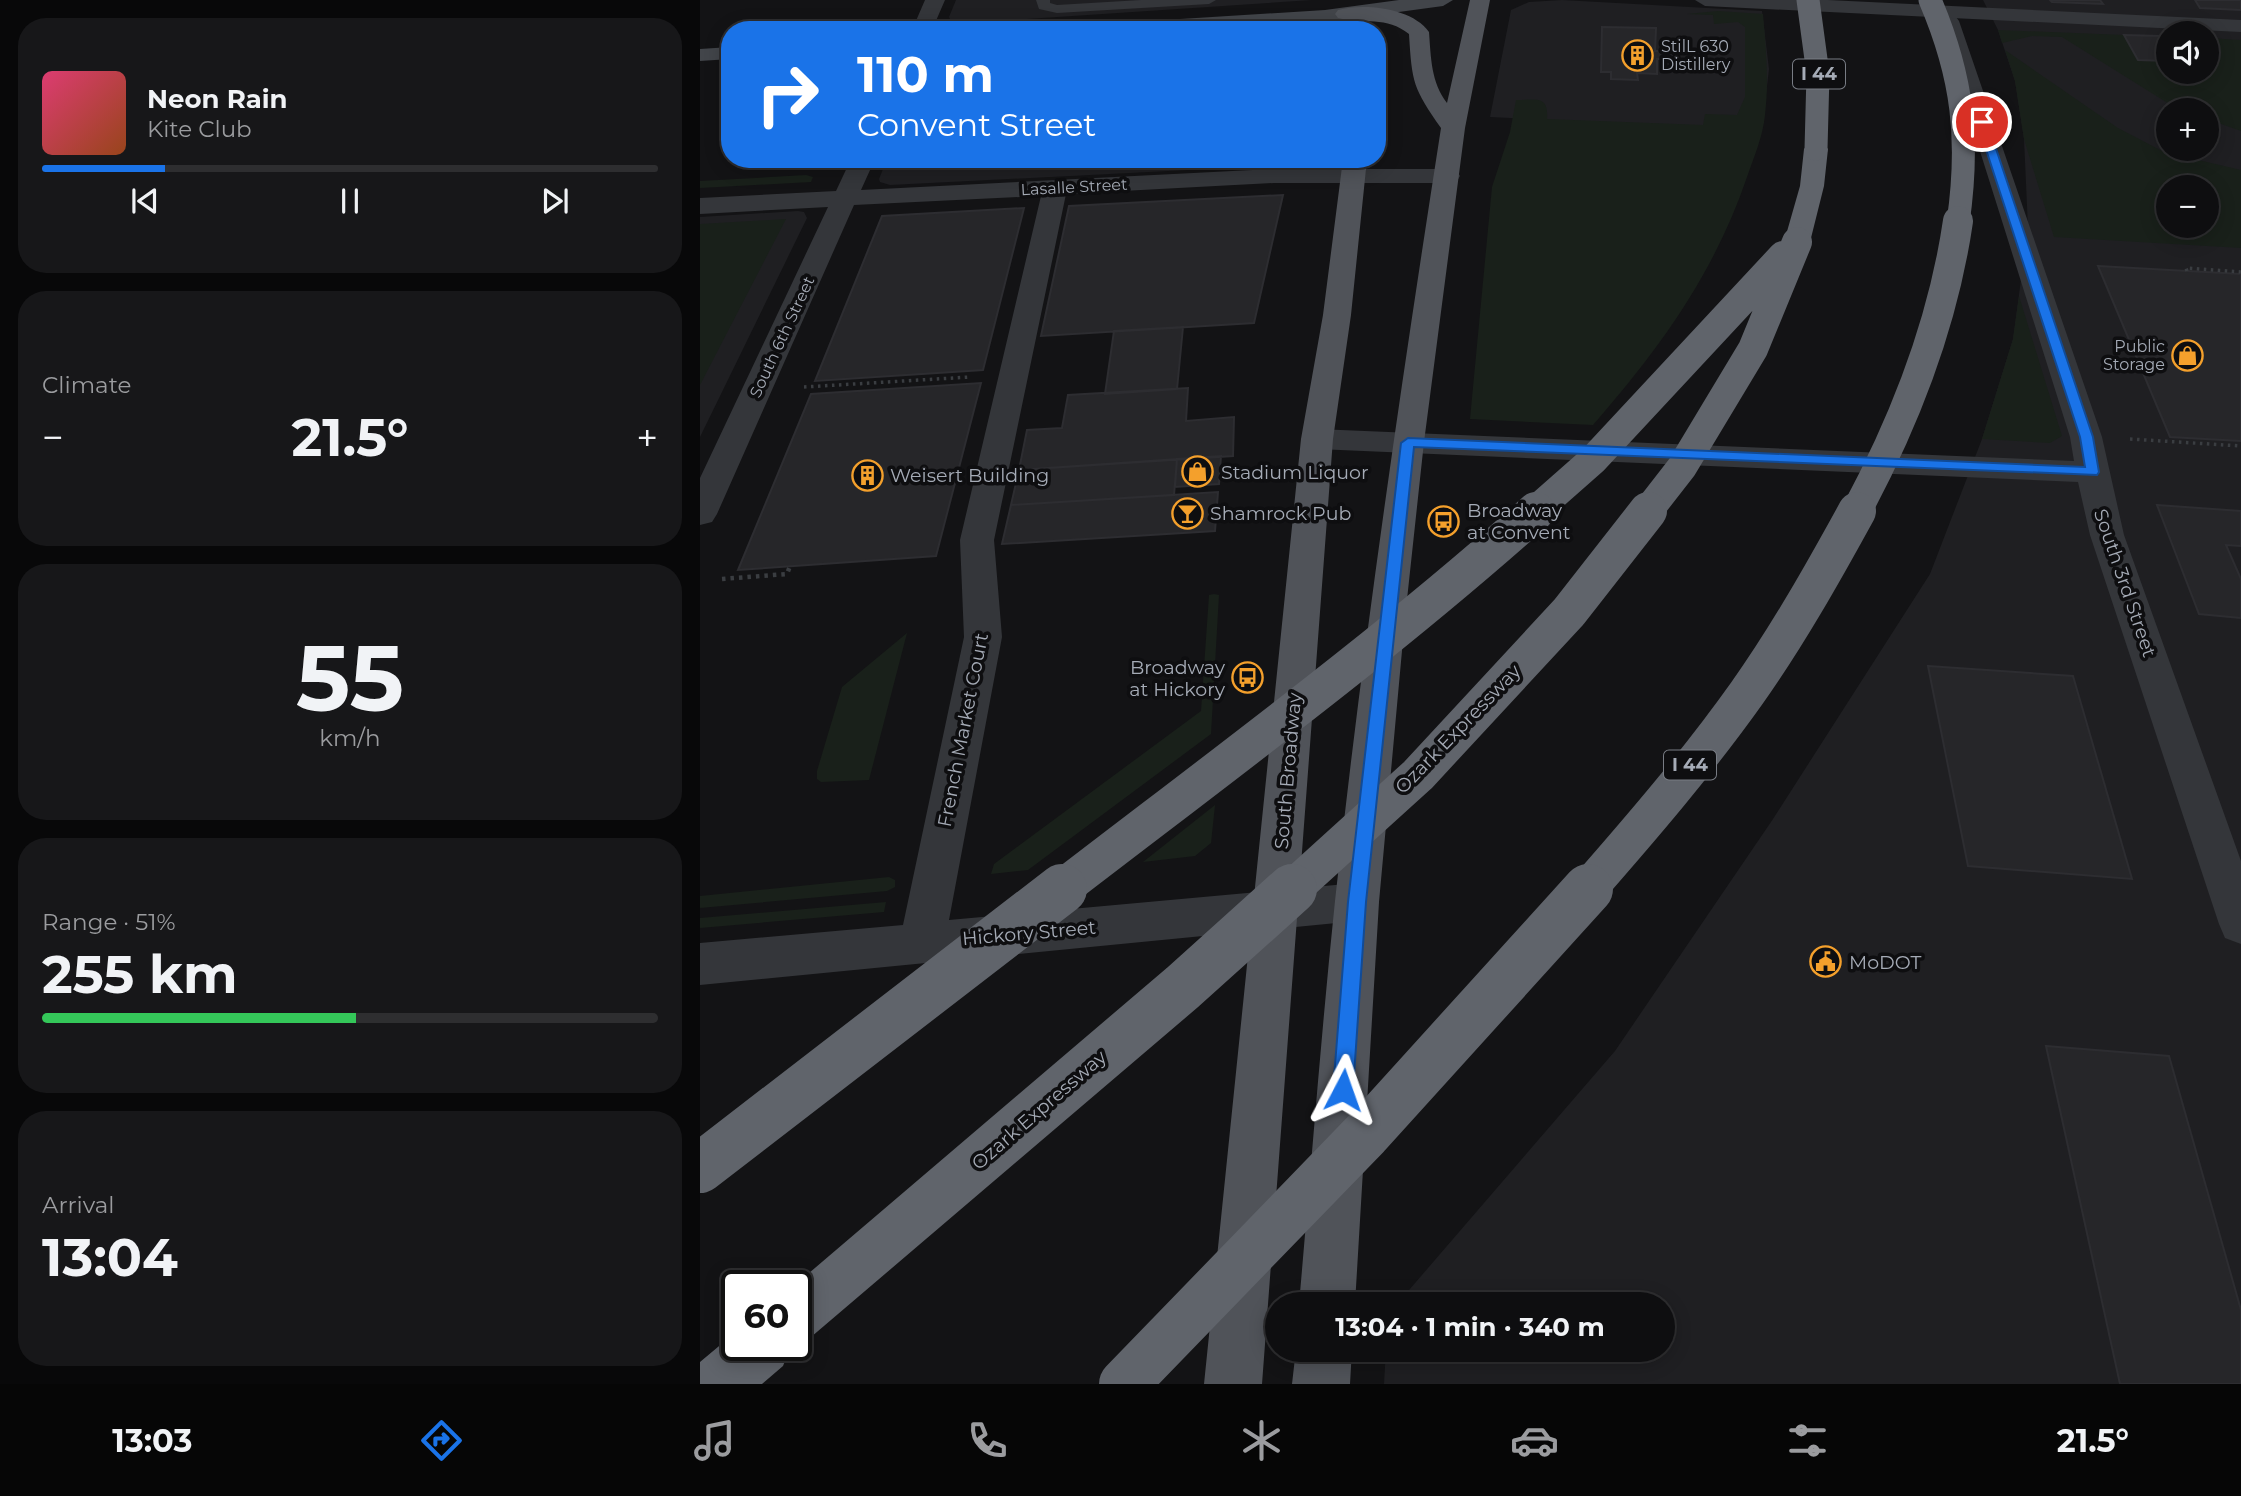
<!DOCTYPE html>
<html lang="en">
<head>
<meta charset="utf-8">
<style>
	:root { --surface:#0e0e10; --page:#171719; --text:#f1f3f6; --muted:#9b9c9f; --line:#2e2e30; --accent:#1a73e8 }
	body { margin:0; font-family:Montserrat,sans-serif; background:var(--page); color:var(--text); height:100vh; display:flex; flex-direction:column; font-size:26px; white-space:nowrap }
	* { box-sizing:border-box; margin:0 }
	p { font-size:23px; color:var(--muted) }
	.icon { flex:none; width:38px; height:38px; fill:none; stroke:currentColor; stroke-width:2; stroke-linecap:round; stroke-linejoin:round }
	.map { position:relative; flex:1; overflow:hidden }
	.sheet { display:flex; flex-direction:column; gap:18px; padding:18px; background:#080809; width:700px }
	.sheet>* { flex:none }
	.hud { position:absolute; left:21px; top:21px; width:665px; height:147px; border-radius:28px; box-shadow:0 4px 18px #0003,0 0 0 2px var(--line); background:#1a73e8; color:#fff; overflow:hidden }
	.controls { position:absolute; left:1456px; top:21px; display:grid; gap:14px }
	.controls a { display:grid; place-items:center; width:63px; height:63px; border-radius:50%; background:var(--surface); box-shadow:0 4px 18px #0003,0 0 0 2px var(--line); font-size:35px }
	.speed { position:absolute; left:21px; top:1270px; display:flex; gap:14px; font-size:35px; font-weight:700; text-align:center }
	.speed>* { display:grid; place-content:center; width:91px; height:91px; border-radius:50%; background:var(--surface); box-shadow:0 4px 18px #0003,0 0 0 2px var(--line); line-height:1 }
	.speed .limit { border:4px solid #111; border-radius:10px; background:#fff; color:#111 }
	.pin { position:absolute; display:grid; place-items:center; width:60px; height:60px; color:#fff; margin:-30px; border:4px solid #fff; border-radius:50%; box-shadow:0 2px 7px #0007 }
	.me { position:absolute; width:77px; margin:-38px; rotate:4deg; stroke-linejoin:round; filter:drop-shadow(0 0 5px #0008) }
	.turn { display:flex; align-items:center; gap:24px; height:147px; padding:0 21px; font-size:32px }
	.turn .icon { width:91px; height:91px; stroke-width:2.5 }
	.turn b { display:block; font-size:49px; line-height:60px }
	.big { font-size:52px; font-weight:700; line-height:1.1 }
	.sheet .card { flex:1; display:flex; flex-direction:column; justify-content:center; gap:10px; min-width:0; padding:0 24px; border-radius:28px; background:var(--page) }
	.sheet .dial { align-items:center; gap:0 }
	.dial b { font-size:91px; line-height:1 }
	.song { display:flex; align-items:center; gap:21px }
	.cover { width:84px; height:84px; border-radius:10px; background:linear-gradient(135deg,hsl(340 70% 55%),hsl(20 70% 35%)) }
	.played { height:7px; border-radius:4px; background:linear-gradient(90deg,var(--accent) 20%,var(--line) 20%) }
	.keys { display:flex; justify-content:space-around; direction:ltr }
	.heat { display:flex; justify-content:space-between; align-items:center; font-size:38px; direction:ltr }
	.charge { height:10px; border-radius:5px; background:linear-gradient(90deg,#34c759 51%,var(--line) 0) }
	.trip { position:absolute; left:565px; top:1292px; width:410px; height:70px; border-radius:35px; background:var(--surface); box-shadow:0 4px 18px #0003,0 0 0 2px var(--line); font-weight:700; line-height:70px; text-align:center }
	.tabs { display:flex; height:112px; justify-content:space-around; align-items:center; background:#060606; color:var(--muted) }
	.tabs .icon { width:49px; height:49px }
	.tabs .selected { color:var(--accent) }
	.tabs b { font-size:32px; color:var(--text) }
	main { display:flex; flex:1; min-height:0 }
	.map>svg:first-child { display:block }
</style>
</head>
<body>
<main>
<section class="sheet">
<div class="card">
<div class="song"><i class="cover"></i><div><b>Neon Rain</b><p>Kite Club</p></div></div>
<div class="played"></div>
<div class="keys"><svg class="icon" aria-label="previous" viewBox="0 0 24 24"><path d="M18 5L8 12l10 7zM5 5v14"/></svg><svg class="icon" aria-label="pause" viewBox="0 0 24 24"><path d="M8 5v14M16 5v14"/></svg><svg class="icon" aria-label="next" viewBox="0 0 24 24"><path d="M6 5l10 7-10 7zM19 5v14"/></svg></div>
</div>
<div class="card"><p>Climate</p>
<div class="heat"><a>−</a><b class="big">21.5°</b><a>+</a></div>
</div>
<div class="card dial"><b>55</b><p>km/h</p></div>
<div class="card"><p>Range · 51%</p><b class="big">255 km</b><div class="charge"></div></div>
<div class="card"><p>Arrival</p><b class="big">13:04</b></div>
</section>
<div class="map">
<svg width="1541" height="1384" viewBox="0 0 1541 1384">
	<rect width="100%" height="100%" fill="#131315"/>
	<path fill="#1f1f22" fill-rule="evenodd" d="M256 0H612L266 23 251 21 249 17Z
		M862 0 1062 11 1069 69 1062 130 790 117 811 10 829 2Z
		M1283 0H1541V1384H684L686 1349H962V1304H697L915 1051 1073 819 1230 574 1282 439 1313 339 1328 228 1324 139 1315 81 1298 30ZM1468 33H1507V72H1468ZM1468 110H1507V149H1468ZM1468 187H1507V226H1468Z
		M187 159H622L606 164 190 185 180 182 179 179Z
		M98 211 104 212 107 218 0 437V217Z"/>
	<path fill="#19201a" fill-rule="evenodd" d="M1018 11 1063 14C1066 48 1069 81 1065 115 1063 136 1054 157 1047 177 1014 274 960 348 893 425L770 419 792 187 810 132 816 100C836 100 849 95 847 119L1003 125 1005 114 1037 115 1045 97V27L1038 22 1014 24 1013 15 987 14Z
		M1298 30 1424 35 1438 60 1468 61V72H1507V38L1541 40V131L1507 119V110H1483L1474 107 1362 37 1332 36 1302 43Z
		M1305 50 1418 128 1464 152 1541 170V248L1354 237 1324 139 1315 81ZM1468 187H1507V226H1468Z
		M106 175 113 177 111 182 0 188V181Z
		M86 219 0 385V224Z
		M1319 296 1362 436 1350 443 1282 439 1313 339Z
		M514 594 519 595 511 734 328 870 291 874 294 864 501 711 509 595Z
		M207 633 169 780 121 782 117 779V771L142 687Z
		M515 805 511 843 495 856 443 862Z
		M189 877 195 880V887L187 891 0 908V896Z
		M186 902 184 912 0 928V918Z"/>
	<path fill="#262629" stroke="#2d2d31" stroke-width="2" d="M1350 0H1400L1403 4 1352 2Z
		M1495 0H1541V10L1500 8Z
		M902 27 956 28 955 51H974L976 59H957V74L937 73 938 80 911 79V72H901Z
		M1424 35 1460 36 1468 51V61L1438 60Z
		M583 195 554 323 341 336 369 206Z
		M324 208 283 370 115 381 182 216Z
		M1398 266 1541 274V441L1470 437Z
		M483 327 477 389 405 394 414 331Z
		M281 383 236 556 38 570 111 394Z
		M488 388 486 421 534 417 533 456 319 470 327 430 362 428 368 395Z
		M521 456 519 484 475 487 477 459Z
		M477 459 474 495 311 505 319 470Z
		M518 492 515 531 302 544 311 505Z
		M1457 505 1541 511V546L1526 545 1541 579V618L1499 614Z
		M1228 666 1373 676 1432 879 1268 866Z
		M1346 1046 1469 1056 1541 1310V1384H1420Z"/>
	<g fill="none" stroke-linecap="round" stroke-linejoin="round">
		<path stroke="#3a3d41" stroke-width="3.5" stroke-dasharray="2.5 4.5" stroke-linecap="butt" d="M1487 271 1486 268 1541 272
			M104 387 270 377
			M1430 439 1541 446"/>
		<path stroke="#3a3d41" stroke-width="4.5" stroke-dasharray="3.5 5" stroke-linecap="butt" d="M22 579 87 574 90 566"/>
		<path fill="#34363a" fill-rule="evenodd" d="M336 0H350V3L357 5 441 0H516L509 4 357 13 339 9Z"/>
		<path fill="#34363a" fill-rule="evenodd" d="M225 0H245L232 30H212Z
			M1249 15 1256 17 1259 21 1402 437 1424 535 1541 861V944L1525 938 1519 924 1390 535 1378 482 617 449 606 446 601 439 606 432 617 429 1374 461 1370 437 1239 21 1242 17Z
			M151 159H175L161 190 574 169H748L757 171 760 176 757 181 748 183H574L366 194 294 540 302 637 249 920 657 883 673 888 679 902 673 916 657 921 0 985V943L203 925 264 637 260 540 341 196 154 205 17 514 12 522 0 525V478L128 207 0 214V198L136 191Z"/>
		<path fill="#34363a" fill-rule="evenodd" d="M995 0H1128L1541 20V32L1005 6Z"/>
		<path fill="#42454a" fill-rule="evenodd" d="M699 0H753L743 6 625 22 502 30H390L393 26 400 24 625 10Z
			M30 47V59L0 61V49Z"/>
		<path fill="#505359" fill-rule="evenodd" d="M770 0H790L765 128 724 442 705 618 679 902 655 1304H599C611 1169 621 1035 635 901 663 642 701 385 741 128 713 88 712 83 709 34 687 16 663 24 638 18L635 14 638 10C665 3 712 8 729 32 731 58 731 82 747 103Z
			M643 159H667L651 315 633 439 562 1384H504L601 439 623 315Z
			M596 1349H652L650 1384H592Z"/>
		<path fill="#60646b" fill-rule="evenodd" d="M1116 142 1124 144 1128 149 1124 186 1110 242 1106 248 1097 250 1088 248 1084 242 1100 186 1104 149 1108 144Z
			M37 1331V1346H91L83 1366 62 1384H0V1362Z"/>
		<path stroke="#60646b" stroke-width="23" d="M1108 0 1118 74 1116 149
			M1230 0C1263 77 1270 140 1258 223"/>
		<path stroke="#60646b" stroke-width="30" d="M834 512 893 460 1083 256
			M947 512 982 467 1053 349 1097 242
			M1156 512C1205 421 1243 324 1258 221"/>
		<path stroke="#60646b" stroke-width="38" d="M359 891C520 767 685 646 836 511
			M590 891 718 775 869 612 948 511
			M886 891C942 827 998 762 1047 693 1088 635 1123 573 1157 511"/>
		<path stroke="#60646b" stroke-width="50" d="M0 1168 362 889
			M96 1317 483 987 592 889
			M424 1384 666 1134 888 889"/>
	</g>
	<path fill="#1a73e8" stroke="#114b97" stroke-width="2" d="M1282 119 1287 122 1393 437 1399 472 1397 475 714 447 666 902 653 1090 651 1097 643 1099 636 1097 633 1090 648 902 701 443 708 438 1385 467 1380 437 1277 122Z"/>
	<defs>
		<symbol id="building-ring" viewBox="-11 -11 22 22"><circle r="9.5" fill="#0e0e10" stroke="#f4a02c" stroke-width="1.5"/><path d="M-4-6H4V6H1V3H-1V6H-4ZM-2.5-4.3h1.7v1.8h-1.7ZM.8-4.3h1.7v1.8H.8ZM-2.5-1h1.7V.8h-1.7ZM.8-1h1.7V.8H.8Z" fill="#f4a02c"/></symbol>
		<symbol id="shop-ring" viewBox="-11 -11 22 22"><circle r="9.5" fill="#0e0e10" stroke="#f4a02c" stroke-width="1.5"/><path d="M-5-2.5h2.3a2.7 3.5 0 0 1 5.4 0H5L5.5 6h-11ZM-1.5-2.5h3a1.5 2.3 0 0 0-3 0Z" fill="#f4a02c"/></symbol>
		<symbol id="bar-ring" viewBox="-11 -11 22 22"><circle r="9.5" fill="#0e0e10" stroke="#f4a02c" stroke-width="1.5"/><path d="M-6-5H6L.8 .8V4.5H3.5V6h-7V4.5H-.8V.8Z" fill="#f4a02c"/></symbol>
		<symbol id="bus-ring" viewBox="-11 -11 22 22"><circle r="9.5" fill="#0e0e10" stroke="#f4a02c" stroke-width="1.5"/><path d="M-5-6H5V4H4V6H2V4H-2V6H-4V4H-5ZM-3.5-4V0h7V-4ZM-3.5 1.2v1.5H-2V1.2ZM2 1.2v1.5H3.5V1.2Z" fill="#f4a02c"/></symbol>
		<symbol id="civic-ring" viewBox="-11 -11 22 22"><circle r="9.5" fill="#0e0e10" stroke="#f4a02c" stroke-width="1.5"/><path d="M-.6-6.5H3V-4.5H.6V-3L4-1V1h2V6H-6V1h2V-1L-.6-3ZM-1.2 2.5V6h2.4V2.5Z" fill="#f4a02c"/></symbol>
	</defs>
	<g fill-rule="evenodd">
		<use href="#building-ring" x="920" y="38" width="35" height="35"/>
		<use href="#shop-ring" x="1470" y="338" width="35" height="35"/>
		<use href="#shop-ring" x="480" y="454" width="35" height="35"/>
		<use href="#building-ring" x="150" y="458" width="35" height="35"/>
		<use href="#bar-ring" x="470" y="496" width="35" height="35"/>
		<use href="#bus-ring" x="726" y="504" width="35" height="35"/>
		<use href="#bus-ring" x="530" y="660" width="35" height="35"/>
		<use href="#civic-ring" x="1108" y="944" width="35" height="35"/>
	</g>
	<g text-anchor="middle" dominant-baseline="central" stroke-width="7" stroke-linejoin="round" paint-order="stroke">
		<g font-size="16" fill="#a5abb6" stroke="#0e0e10" text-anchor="start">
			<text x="961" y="46">StilL 630<tspan x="961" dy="18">Distillery</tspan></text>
			<text x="1465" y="346" text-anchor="end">Public<tspan x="1465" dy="18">Storage</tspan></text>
		</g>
		<g font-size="16" fill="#a5abb6" stroke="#0e0e10">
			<text transform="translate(374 187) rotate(-3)">Lasalle Street</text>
			<text transform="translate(82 337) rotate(-65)">South 6th Street</text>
		</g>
		<g fill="#0e0e10" stroke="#787c84" stroke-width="2">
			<rect x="1093" y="59.5" width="52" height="29" rx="5"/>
			<rect x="964" y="750.5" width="52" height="29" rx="5"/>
		</g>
		<g font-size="18" font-weight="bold" fill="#a5abb6">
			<text x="1119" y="74">I 44</text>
			<text x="990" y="765">I 44</text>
		</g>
		<g font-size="19" fill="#a5abb6" stroke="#0e0e10" text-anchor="start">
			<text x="521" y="472">Stadium Liquor</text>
			<text x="190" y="475">Weisert Building</text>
			<text x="767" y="510">Broadway<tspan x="767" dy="22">at Convent</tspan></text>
			<text x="510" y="513">Shamrock Pub</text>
			<text x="525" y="667" text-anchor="end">Broadway<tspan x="525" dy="22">at Hickory</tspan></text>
			<text x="1149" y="962">MoDOT</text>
		</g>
		<g font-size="19" fill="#a5abb6" stroke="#0e0e10">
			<text transform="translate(1425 583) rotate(71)">South 3rd Street</text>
			<text transform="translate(758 729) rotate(-46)">Ozark Expressway</text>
			<text transform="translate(263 730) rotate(-79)">French Market Court</text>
			<text transform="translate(588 771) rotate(-85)">South Broadway</text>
			<text transform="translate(329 933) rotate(-5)">Hickory Street</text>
			<text transform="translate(339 1110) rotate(-41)">Ozark Expressway</text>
		</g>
	</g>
</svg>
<div class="controls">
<a><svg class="icon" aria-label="sound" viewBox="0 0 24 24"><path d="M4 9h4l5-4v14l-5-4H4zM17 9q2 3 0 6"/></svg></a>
<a>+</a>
<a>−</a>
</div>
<div class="speed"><div class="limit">60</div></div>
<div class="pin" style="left:1282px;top:122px;background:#d93025"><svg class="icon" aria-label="arrive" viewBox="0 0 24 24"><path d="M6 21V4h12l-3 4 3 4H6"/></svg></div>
<svg class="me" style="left:643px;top:1090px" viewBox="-20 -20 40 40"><path d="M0-17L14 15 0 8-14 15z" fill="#1a73e8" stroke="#fff" stroke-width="4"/></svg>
<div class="trip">13:04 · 1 min · 340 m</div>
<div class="hud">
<div class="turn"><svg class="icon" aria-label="right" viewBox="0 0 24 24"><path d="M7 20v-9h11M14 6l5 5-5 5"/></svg><div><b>110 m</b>Convent Street</div></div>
</div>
</div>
</main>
<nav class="tabs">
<b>13:03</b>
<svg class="icon selected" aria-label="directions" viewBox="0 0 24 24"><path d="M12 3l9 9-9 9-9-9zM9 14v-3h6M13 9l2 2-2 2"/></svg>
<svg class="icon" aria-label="music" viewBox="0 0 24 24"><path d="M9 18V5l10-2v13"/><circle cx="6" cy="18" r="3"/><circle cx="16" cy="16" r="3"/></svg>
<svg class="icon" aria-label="phone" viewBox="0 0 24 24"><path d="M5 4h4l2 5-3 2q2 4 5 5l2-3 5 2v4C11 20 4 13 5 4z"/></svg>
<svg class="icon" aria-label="climate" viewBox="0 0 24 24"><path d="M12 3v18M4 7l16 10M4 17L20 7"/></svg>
<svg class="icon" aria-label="car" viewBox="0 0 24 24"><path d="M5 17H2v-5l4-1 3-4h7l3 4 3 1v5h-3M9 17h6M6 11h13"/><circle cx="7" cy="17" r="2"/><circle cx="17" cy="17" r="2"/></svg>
<svg class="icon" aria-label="filters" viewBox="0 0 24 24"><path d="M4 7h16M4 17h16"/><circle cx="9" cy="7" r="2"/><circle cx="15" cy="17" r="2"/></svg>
<b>21.5°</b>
</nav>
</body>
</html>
